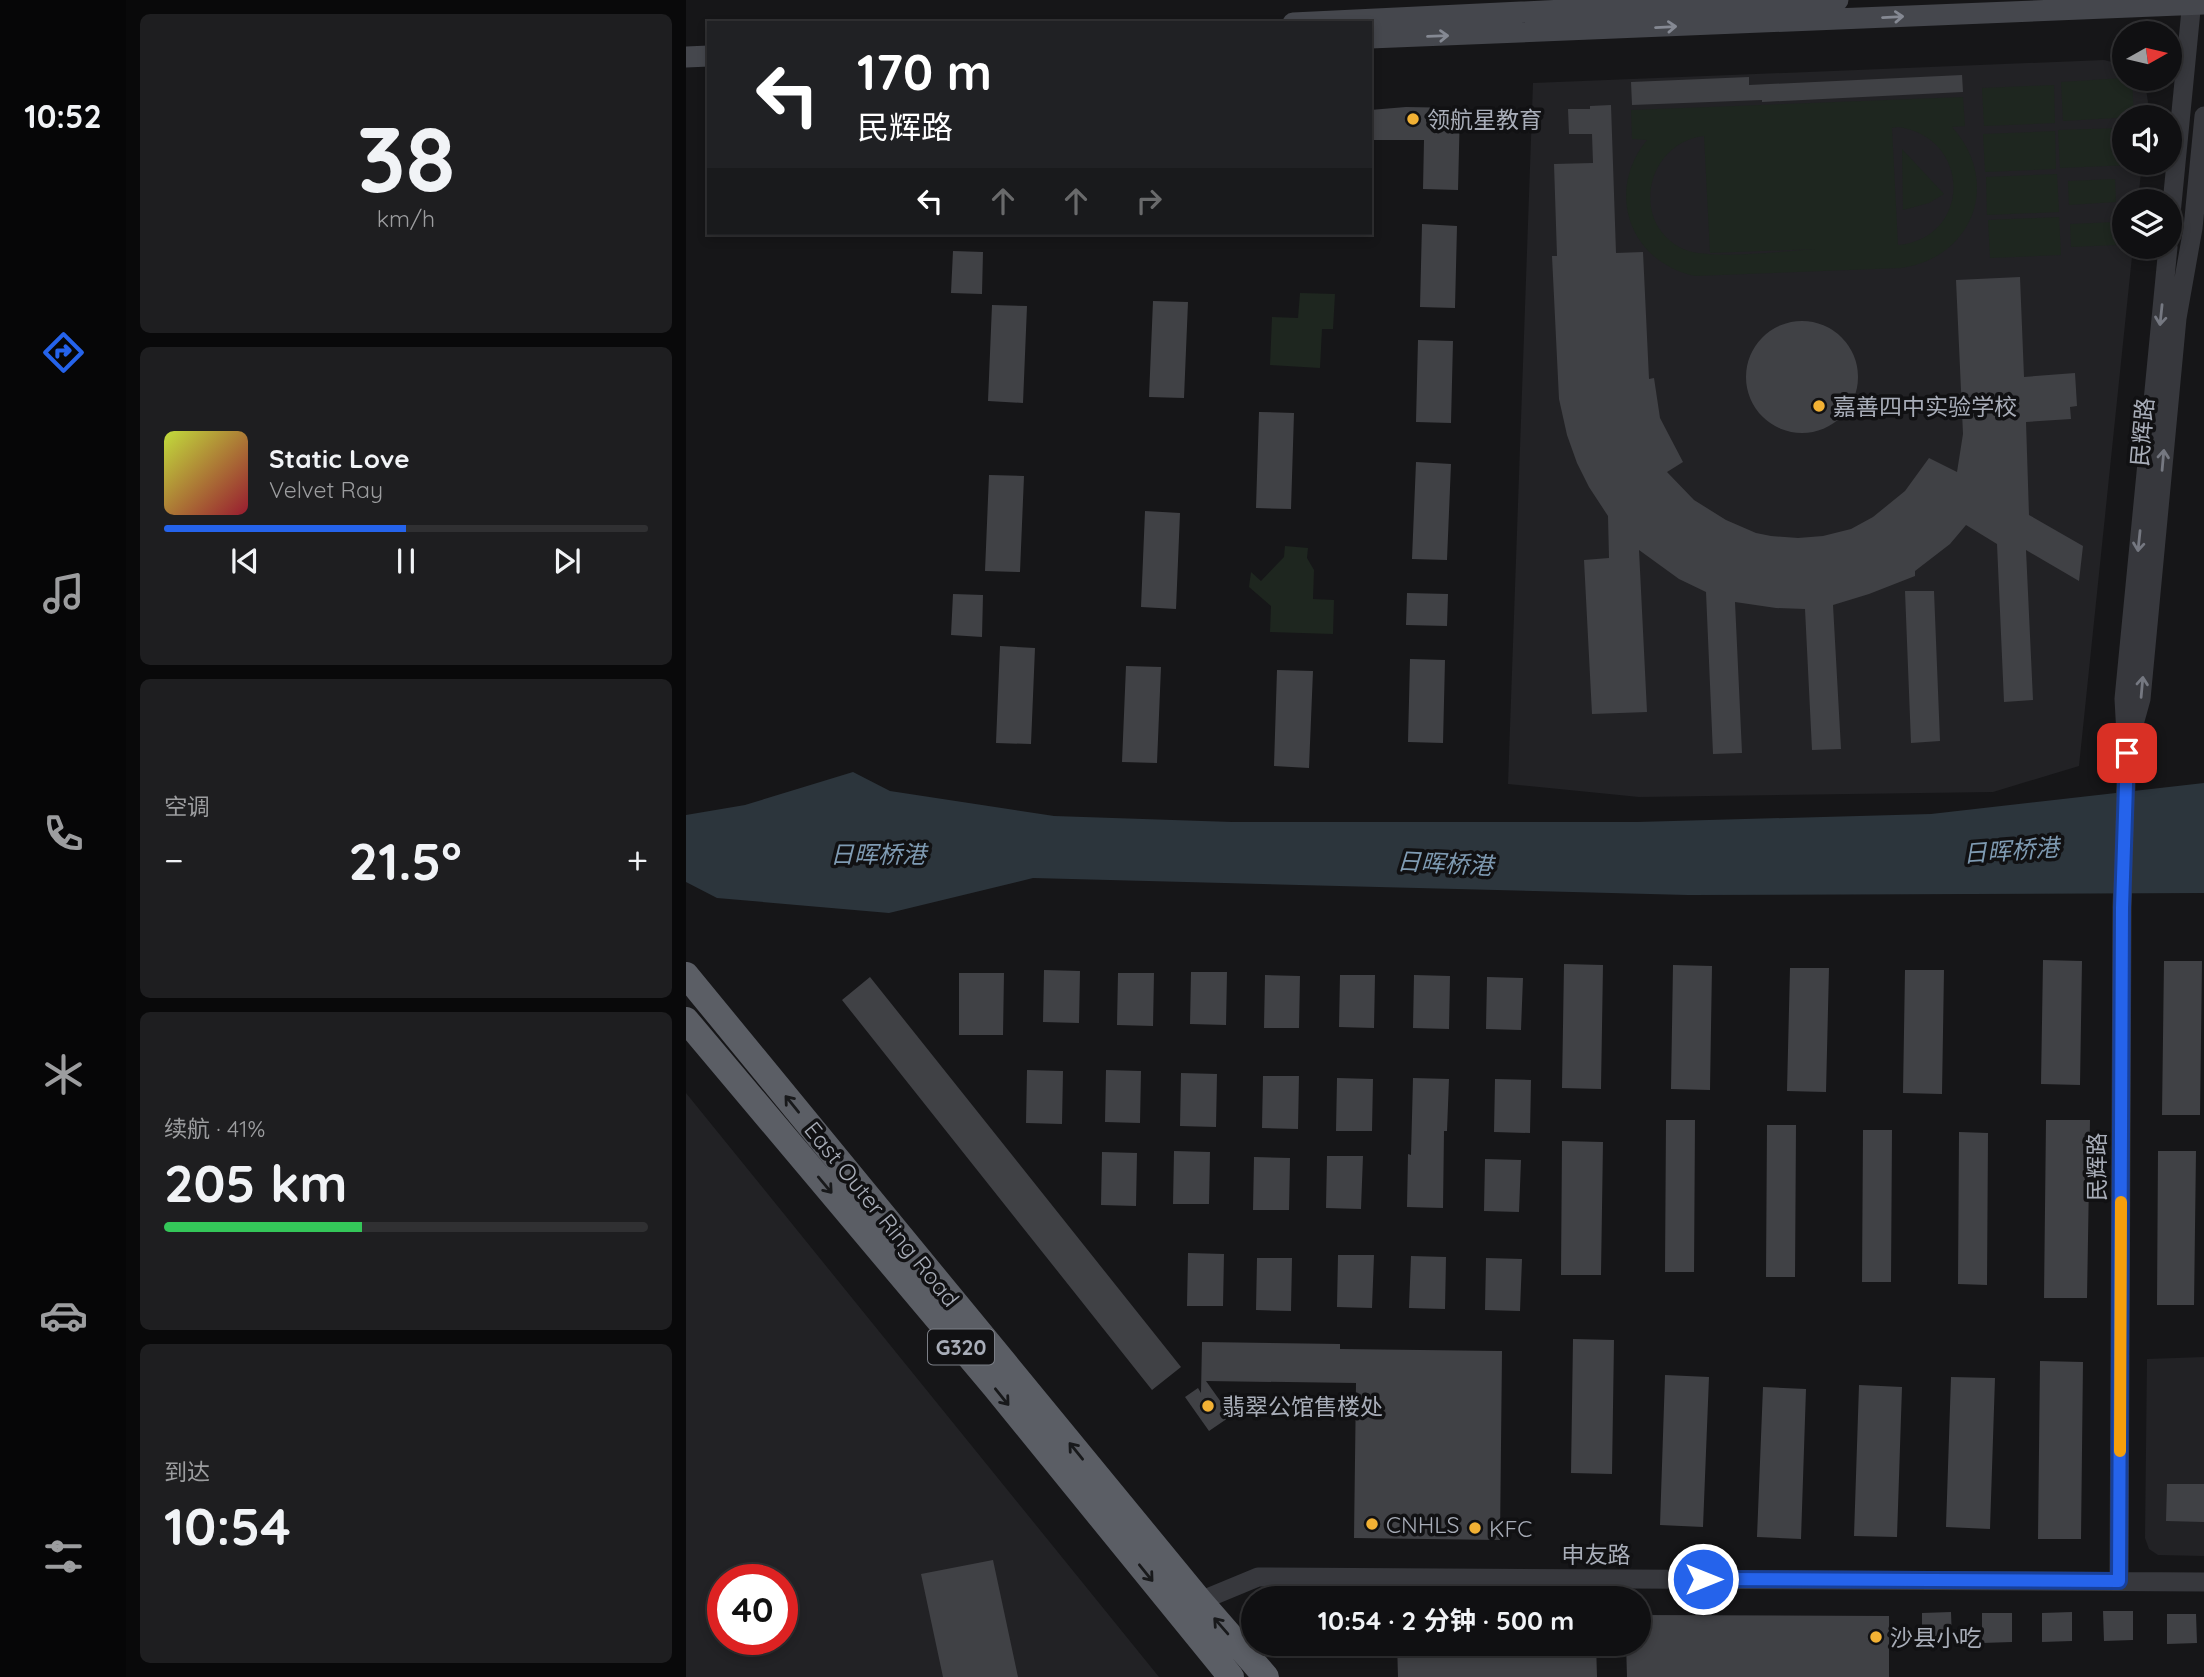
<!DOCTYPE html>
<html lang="zh">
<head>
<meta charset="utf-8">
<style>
	:root { --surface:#101012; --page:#1e1e20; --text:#f1f3f6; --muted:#9c9d9f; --line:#303032; --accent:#2563eb }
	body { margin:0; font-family:Quicksand,"Noto Sans SC",sans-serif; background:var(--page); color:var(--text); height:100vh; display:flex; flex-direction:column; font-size:26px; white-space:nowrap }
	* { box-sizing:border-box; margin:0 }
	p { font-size:23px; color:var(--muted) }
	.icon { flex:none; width:38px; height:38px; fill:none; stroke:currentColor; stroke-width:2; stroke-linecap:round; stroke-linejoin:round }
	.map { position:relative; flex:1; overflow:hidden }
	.details { display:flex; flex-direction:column; gap:14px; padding:14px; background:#09090a; width:560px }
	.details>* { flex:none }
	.banner { position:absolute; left:21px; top:21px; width:665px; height:214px; border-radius:0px; box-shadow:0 4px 10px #0003,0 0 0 2px var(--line); background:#202124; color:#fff; overflow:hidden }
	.needle { width:46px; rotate:82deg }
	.fabs { position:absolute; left:1426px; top:21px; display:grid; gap:14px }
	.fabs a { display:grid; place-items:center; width:70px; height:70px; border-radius:50%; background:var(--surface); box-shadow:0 4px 10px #0003,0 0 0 2px var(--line); font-size:35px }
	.speed { position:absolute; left:21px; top:1564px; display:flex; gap:14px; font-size:35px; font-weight:700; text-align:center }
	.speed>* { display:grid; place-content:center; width:91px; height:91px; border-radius:50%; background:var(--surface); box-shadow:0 4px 10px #0003,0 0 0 2px var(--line); line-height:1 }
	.speed .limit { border:10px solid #d22; background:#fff; color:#111 }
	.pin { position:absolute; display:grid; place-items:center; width:60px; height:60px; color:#fff; margin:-30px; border-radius:14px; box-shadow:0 4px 10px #0006 }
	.me { position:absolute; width:77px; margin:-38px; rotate:90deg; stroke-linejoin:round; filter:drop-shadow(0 0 5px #0008) }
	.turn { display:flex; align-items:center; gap:24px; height:147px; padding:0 35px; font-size:32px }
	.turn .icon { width:91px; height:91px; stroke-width:2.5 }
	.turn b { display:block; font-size:49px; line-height:60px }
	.lanes { display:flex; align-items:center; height:66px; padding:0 35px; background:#0003; justify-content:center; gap:35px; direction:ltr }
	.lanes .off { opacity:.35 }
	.big { font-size:52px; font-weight:700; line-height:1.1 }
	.details .tile { flex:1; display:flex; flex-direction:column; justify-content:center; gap:10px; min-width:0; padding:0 24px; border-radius:10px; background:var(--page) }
	.details .dial { align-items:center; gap:0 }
	.dial b { font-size:91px; line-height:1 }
	.song { display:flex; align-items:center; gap:21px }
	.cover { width:84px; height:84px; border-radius:10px; background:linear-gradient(135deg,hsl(70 70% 55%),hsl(350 70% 35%)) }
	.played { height:7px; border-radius:4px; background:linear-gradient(90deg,var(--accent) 50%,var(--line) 50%) }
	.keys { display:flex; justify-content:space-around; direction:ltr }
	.heat { display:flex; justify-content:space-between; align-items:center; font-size:38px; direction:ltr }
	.charge { height:10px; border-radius:5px; background:linear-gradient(90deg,#34c759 41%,var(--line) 0) }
	.trip { position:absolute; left:555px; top:1586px; width:410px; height:70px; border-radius:35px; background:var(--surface); box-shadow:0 4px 10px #0003,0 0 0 2px var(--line); font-weight:700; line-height:70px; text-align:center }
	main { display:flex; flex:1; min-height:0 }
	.menu { display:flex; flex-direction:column; width:126px; justify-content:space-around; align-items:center; background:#060607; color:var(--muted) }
	.menu .icon { width:49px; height:49px }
	.menu .active { color:var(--accent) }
	.menu b { font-size:32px; color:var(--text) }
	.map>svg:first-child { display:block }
</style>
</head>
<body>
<main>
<nav class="menu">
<b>10:52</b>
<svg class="icon active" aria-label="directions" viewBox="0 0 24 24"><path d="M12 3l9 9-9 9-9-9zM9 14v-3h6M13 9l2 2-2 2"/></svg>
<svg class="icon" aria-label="music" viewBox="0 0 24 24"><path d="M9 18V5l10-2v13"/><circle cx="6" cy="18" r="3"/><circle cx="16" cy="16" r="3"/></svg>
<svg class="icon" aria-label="phone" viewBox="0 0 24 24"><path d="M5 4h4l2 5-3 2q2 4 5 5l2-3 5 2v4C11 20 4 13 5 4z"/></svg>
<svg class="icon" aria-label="climate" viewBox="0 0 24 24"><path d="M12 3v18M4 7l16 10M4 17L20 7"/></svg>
<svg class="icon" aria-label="car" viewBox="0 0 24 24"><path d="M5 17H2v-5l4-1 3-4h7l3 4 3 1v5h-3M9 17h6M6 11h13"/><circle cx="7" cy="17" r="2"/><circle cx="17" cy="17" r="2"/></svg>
<svg class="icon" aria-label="filters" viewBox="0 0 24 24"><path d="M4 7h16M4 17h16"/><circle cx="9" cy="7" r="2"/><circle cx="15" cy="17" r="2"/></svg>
</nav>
<section class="details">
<div class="tile dial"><b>38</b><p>km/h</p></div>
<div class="tile">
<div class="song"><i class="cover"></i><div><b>Static Love</b><p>Velvet Ray</p></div></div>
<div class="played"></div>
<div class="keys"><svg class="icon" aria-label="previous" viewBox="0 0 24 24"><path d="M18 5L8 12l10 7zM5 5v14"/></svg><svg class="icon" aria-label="pause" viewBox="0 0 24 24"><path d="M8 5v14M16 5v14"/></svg><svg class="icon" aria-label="next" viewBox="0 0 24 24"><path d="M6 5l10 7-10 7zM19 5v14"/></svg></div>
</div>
<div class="tile"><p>空调</p>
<div class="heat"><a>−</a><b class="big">21.5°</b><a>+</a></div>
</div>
<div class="tile"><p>续航 · 41%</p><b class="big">205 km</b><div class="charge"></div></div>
<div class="tile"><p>到达</p><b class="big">10:54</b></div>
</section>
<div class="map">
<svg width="1518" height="1677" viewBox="0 0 1518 1677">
	<rect width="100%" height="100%" fill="#161618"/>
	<path fill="#222225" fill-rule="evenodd" d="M1418 60 1438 65V79H1454L1460 89 1462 102 1461 117H1438V163H1456L1452 201H1438V247H1447L1393 766 1307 792 953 797 822 784 847 83Z
		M0 1093 473 1677H0ZM37 1580H96V1640H37Z
		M1518 1357V1556L1472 1555 1463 1549 1459 1538 1461 1359Z"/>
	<path fill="#1e261f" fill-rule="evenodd" d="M1438 78 1446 79 1448 117 1377 121 1375 82Z
		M1368 85 1369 123 1298 126 1296 88Z
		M1277 97 1279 126 1266 127C1316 182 1287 258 1215 268L1009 276C943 262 919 191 961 140L946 139 945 110ZM1212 127C1286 137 1286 238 1212 245L1206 128ZM1018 136 1024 253 1130 249C1100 251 1025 260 1000 250 943 227 958 143 1018 136Z
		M1438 128V163H1445V165L1374 168 1372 130Z
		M1369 131 1370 169 1299 172 1297 134Z
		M1216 149 1258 194 1243 203 1217 210Z
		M1371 174 1373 212 1301 215 1300 177Z
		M1429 179 1430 202 1383 205 1382 181Z
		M1373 217 1375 255 1304 258 1302 220Z
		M1430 222 1431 245 1385 247 1384 224Z
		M614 293 649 294 647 329H636L634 368 584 365 586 317 612 318Z
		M599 546 622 548 621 558 628 570 627 599 648 600 647 634 584 632 585 606 563 587 565 572 575 581 598 557Z"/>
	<path fill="#2c353c" d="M167 772 204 791 368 816 546 822H951L1245 814 1518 783V893L1002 895 347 878 203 913 31 898 0 882V815L59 805Z"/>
	<path fill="#404145" d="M1276 75 1277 92 1076 102V100L946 105 945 82 1063 77V85Z
		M925 105 930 253 957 252 963 379 968 378 974 418 997 462 981 472 1008 500 1040 520 1070 533 1085 536 1112 538 1137 536 1165 529 1187 517 1219 491 1243 458 1271 472 1277 434 1270 280 1334 277 1338 377 1389 373 1391 406 1384 407 1385 419 1340 422 1343 515 1397 546 1393 581 1340 550 1347 700 1318 702 1311 544 1280 525 1264 544 1229 571V576L1183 594 1147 605 1155 749 1126 750 1119 609 1090 608 1049 602 1056 753 1027 754 1020 592 993 579 953 550 961 712 906 714 898 560 923 558 922 516 903 487 891 463 881 435 873 399 866 256H871L868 164 907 163 906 134H883L882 109H904V106Z
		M720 107 774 108 772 190 737 189 738 140H684V110Z
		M736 224 771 226 769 308 734 307Z
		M267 251 297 252 296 294 265 293Z
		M467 301 502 302 498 398 463 397Z
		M306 305 341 306 337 403 302 401Z
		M1060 377a56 56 0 1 1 112 0a56 56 0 1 1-112 0Z
		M732 340 767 341 765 423 730 422Z
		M573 412 608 413 605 509 570 508Z
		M730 462 765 464 761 560 726 559Z
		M303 475 338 476 334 572 299 571Z
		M459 511 494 513 490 609 455 607Z
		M1219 591H1248L1254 741 1225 743Z
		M721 593 762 594 761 626 720 625Z
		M267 594 297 595 296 637 265 635Z
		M314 646 349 648 345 744 310 743Z
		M724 659 759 660 757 743 722 742Z
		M440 666 475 667 471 763 436 762Z
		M591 670 627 671 623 768 588 766Z
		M1357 960 1396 961 1394 1085 1355 1084Z
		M1478 961H1516L1514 1115H1476Z
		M878 964 917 965 915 1089 876 1088Z
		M987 965 1026 966 1024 1090 985 1089Z
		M1104 968H1143L1140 1092 1101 1091Z
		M358 970 394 971 393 1023 357 1022Z
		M1219 970H1258L1256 1094 1217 1093Z
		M505 972H541L540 1025 504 1024Z
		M273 973H318L317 1035H273Z
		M432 973H468L467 1026 431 1025Z
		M579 975 614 976 613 1028H578Z
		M654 975H689L688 1028 653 1027Z
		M728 975 764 976 763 1029 727 1028Z
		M184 977 495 1367 466 1390 156 1000Z
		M801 977 837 978 835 1030 800 1029Z
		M341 1070 377 1071 376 1124 340 1123Z
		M420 1070 455 1071 454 1123 419 1122Z
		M495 1073 531 1074 530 1127 494 1126Z
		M577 1076H613L612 1129 576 1128Z
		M651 1078 687 1079 686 1131H650Z
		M727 1078 763 1079 761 1131H758L757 1208 721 1207 722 1154 725 1155Z
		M809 1079 845 1080 844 1133 808 1132Z
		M980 1120H1009L1008 1272H979Z
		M1360 1120H1404L1401 1298H1358Z
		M1081 1125H1110L1109 1277H1080Z
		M1177 1130H1206L1205 1282H1176Z
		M1273 1132 1302 1133 1301 1285 1272 1284Z
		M876 1141 917 1142 915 1275H875Z
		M488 1151 524 1152 523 1204H487Z
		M1472 1151H1510L1508 1305H1471Z
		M416 1152 451 1153 450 1206 415 1205Z
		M641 1156H677L675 1209 640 1208Z
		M568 1157 604 1158 603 1210H567Z
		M799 1159 835 1160 833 1212 798 1211Z
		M502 1253 538 1254 537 1306H501Z
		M652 1255H688L686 1308 651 1307Z
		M725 1256 760 1257 759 1309 723 1308Z
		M571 1258H606L605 1311 570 1310Z
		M800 1258 836 1259 834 1311 799 1310Z
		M887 1339 928 1340 926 1474 885 1473Z
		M516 1342 654 1344V1349L816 1351 814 1540 668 1538 670 1383 520 1381 545 1416 523 1431 499 1397 512 1388 515 1393Z
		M1354 1361 1397 1362 1395 1539H1352Z
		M979 1375 1023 1377 1017 1527 974 1525Z
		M1265 1377 1309 1378 1304 1529 1260 1527Z
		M1173 1385 1216 1387 1211 1537 1168 1536Z
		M1077 1387 1120 1389 1115 1539 1071 1537Z
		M1481 1484H1518V1522L1480 1521Z
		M307 1560 332 1677H257L235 1574Z
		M1417 1611H1447V1640L1418 1641Z
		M1265 1612 1266 1641 1236 1642V1613Z
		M1386 1612V1641L1356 1642V1613Z
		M1296 1613H1326V1642L1296 1643Z
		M1481 1614H1510L1511 1643 1481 1644Z
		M952 1615 1203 1616V1677H941L940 1643H952Z
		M711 1643H910L911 1677H712Z"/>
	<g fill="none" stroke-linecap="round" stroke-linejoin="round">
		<path stroke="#37383d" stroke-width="19" d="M1484 224 1506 0
			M1445 735 1455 699 1491 318 1507 228 1518 116
			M1433 1581 1436 907 1441 753 1438 699 1482 247
			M514 1601 572 1577 1518 1582"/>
		<path stroke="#45474d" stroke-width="21" d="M607 23 941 7 1152 0
			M684 38 1518 4
			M0 57 23 56"/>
		<path stroke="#5b5e65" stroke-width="26" d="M0 975 514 1601 580 1677
			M0 1020 308 1386 545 1677"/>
	</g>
	<defs><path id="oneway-shaft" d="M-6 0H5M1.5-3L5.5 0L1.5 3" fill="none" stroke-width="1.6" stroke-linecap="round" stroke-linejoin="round" transform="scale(1.75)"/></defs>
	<g stroke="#858993">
		<use href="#oneway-shaft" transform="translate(1207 17) rotate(-3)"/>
		<use href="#oneway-shaft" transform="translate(980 27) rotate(-3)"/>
		<use href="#oneway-shaft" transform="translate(752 36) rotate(-2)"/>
	</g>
	<g stroke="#757881">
		<use href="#oneway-shaft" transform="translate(1475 315) rotate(96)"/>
		<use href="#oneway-shaft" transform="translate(1477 460) rotate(-85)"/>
		<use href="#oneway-shaft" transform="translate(1453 541) rotate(96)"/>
		<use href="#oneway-shaft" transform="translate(1456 687) rotate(-85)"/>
	</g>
	<g stroke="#18191b">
		<use href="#oneway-shaft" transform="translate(106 1104) rotate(-129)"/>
		<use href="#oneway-shaft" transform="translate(139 1185) rotate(50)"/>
		<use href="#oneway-shaft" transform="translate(316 1397) rotate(51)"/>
		<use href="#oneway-shaft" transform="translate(390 1451) rotate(-129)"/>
		<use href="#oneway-shaft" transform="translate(460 1573) rotate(51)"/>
		<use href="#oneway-shaft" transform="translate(535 1626) rotate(-131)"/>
	</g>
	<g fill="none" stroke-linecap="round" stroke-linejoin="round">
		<defs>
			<path id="route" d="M1017 1579 1433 1581 1436 908 1441 753"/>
		</defs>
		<use href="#route" stroke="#184099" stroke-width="18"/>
		<use href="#route" stroke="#2563eb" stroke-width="12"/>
		<path stroke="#f59e0b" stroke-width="12" d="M1434 1451 1435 1202"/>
	</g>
	<g fill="#f2b134" stroke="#111113" stroke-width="2.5">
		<circle cx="727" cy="119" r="7"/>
		<circle cx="1133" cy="406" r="7"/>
		<circle cx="522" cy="1406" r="7"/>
		<circle cx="686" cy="1524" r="7"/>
		<circle cx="789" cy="1528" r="7"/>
		<circle cx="1190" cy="1637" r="7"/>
	</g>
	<g text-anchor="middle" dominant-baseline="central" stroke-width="7" stroke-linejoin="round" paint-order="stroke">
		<rect fill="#111113" stroke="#7b7e86" stroke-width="2" x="242" y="1329.5" width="66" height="35" rx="5"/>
		<g font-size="21" font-weight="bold" fill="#a8adb8">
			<text x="275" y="1347">G320</text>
		</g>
		<g font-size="23" fill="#a8adb8" stroke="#111113" text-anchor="start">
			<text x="741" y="119">领航星教育</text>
			<text x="1147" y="406">嘉善四中实验学校</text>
			<text x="536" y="1406">翡翠公馆售楼处</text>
			<text x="700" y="1524">CNHLS</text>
			<text x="803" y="1528">KFC</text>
			<text x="1204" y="1637">沙县小吃</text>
		</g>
		<g font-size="23" fill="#a8adb8" stroke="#111113">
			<text transform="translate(1456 432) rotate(-85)">民辉路</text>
			<text transform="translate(1410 1167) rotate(-90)">民辉路</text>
			<text transform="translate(196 1214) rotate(51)">East Outer Ring Road</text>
			<text x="910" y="1554">申友路</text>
		</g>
		<g font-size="24" font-style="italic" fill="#7f9bb3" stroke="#111113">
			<text transform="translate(1325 850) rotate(-4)">日晖桥港</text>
			<text x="192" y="854">日晖桥港</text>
			<text transform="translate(759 863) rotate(3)">日晖桥港</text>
		</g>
	</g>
</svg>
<div class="fabs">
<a><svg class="needle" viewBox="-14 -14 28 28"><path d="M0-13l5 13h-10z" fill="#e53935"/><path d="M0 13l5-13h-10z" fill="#9c9d9f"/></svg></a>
<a><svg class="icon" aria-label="sound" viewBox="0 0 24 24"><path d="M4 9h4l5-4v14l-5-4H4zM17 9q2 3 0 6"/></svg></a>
<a><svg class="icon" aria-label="layers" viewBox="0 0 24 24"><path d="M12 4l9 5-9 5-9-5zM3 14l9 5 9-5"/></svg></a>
</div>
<div class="speed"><div class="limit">40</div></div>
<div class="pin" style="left:1441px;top:753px;background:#d93025"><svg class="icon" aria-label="arrive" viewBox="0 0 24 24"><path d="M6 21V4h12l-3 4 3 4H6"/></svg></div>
<svg class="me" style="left:1017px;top:1579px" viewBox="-20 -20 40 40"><circle r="17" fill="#2563eb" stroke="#fff" stroke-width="3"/><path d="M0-11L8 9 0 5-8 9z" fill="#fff"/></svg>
<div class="trip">10:54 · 2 分钟 · 500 m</div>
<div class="banner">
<div class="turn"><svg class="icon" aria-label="left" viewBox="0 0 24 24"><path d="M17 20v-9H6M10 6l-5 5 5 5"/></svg><div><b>170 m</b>民辉路</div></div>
<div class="lanes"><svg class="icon" aria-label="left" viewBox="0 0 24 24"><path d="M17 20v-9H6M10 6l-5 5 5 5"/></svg><svg class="icon off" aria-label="ahead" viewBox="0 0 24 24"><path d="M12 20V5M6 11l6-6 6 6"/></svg><svg class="icon off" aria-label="ahead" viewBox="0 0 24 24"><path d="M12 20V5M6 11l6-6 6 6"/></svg><svg class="icon off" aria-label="right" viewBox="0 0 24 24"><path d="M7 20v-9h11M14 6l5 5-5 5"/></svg></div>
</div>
</div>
</main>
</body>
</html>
